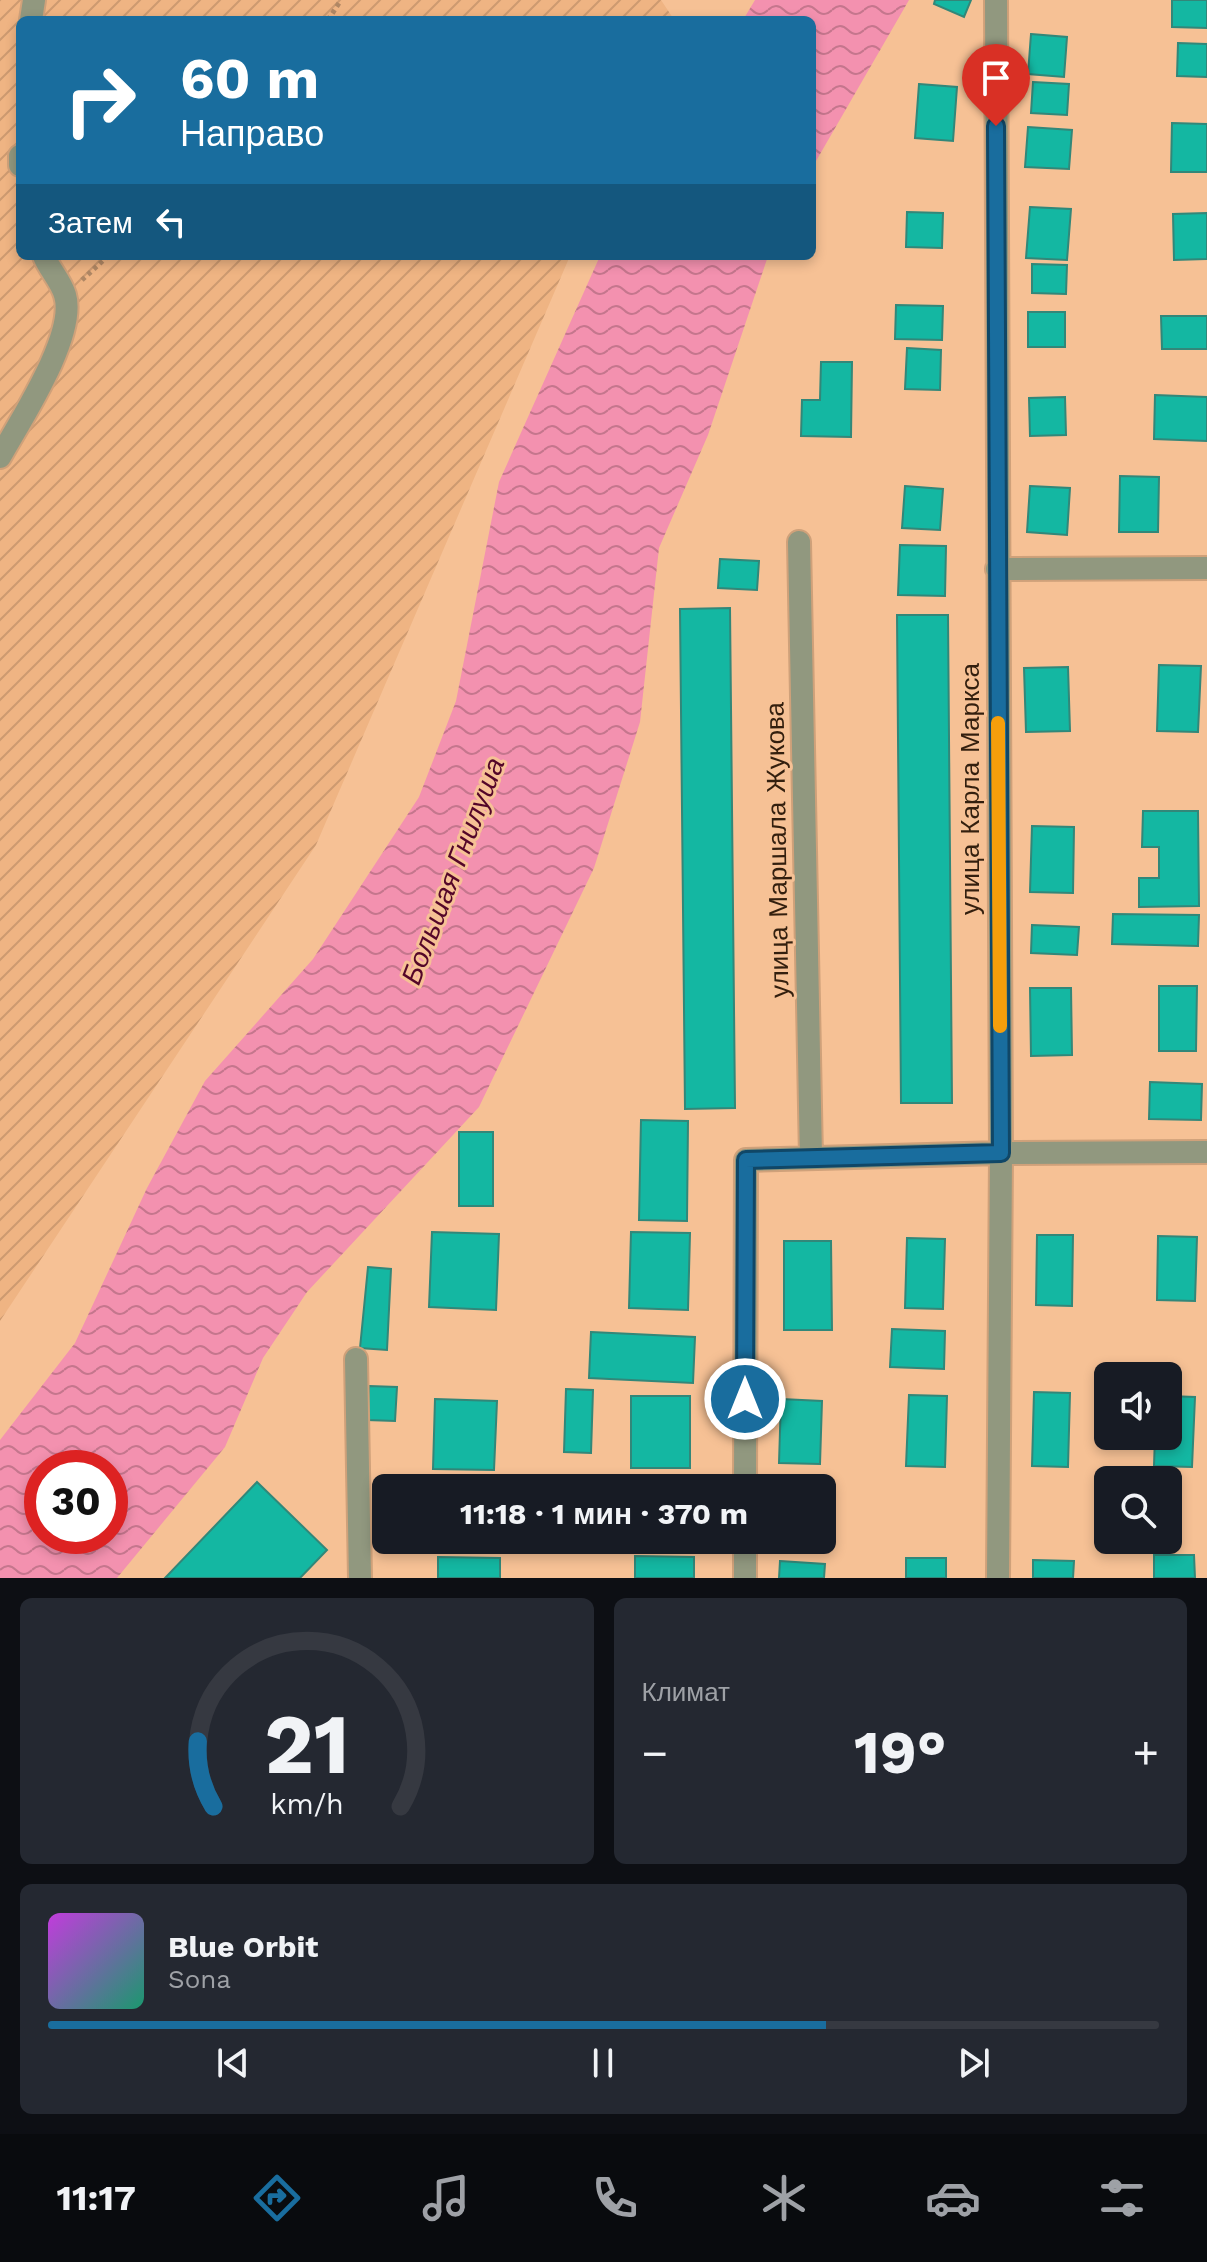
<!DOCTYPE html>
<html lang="ru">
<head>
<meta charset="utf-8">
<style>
	:root { --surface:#171b24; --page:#242831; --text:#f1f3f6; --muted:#9ea1a6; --line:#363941; --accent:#196d9e }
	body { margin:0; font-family:"Work Sans",sans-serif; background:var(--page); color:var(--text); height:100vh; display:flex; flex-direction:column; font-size:30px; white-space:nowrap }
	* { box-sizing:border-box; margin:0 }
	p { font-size:26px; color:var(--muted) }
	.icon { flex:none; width:44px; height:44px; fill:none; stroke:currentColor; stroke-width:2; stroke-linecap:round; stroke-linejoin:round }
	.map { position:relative; height:1578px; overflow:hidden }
	.panel { display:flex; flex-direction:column; gap:20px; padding:20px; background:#0d0f14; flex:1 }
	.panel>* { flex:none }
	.top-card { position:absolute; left:16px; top:16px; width:800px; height:244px; border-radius:12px; box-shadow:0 4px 12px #0003; background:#196d9e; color:#fff; overflow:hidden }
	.tools { position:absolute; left:1094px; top:1362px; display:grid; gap:16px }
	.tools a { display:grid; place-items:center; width:88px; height:88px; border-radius:12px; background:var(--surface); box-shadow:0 4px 12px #0003; font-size:40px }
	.speed { position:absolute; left:24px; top:1450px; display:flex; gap:16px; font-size:40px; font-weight:700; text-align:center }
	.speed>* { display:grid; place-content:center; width:104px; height:104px; border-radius:50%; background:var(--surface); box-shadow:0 4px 12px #0003; line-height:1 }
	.speed .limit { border:12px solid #d22; background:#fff; color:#111 }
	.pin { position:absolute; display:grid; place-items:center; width:68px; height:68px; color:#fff; margin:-82px -34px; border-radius:50% 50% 50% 0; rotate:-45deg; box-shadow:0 0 8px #0007 }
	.pin .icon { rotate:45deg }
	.me { position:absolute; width:88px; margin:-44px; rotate:0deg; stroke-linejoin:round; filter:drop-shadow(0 0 6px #0008) }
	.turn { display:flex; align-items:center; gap:28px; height:168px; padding:0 32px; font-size:36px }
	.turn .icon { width:104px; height:104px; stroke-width:2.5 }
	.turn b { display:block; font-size:56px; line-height:68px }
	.then { display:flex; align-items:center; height:76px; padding:0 32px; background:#0003; gap:16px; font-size:30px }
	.big { font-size:60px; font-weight:700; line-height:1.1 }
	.panel .widget { flex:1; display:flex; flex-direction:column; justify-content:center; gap:12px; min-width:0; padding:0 28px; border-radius:12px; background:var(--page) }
	.panel .dial { align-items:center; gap:0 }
	.dial svg { height:208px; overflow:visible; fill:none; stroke:var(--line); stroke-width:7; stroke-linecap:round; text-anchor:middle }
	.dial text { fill:var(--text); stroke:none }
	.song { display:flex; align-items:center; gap:24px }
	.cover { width:96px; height:96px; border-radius:12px; background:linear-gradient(135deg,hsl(290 70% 55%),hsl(160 70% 35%)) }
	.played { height:8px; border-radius:4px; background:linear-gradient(90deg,var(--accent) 70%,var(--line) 70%) }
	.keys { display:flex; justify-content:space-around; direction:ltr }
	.heat { display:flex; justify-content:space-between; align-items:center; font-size:44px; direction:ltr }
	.panel .tiles { flex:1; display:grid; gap:20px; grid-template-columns:1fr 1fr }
	.widget:last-child { grid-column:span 2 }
	.trip { position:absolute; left:372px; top:1474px; width:464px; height:80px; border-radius:12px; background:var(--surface); box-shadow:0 4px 12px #0003; font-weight:700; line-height:80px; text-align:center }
	.dock { display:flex; height:128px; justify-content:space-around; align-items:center; background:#090b0e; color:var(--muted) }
	.dock .icon { width:56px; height:56px }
	.dock .active { color:var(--accent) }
	.dock b { font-size:36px; color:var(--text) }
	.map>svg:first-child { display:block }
</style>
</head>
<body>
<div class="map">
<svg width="1207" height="1578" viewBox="0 0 1207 1578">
	<defs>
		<pattern id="industrial-furrows" width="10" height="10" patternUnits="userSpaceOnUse" patternTransform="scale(2)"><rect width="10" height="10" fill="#efb483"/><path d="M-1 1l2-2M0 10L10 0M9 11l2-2" fill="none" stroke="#cd9a70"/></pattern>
		<pattern id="water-waves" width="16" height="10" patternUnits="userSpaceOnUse" patternTransform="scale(2)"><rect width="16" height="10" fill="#f391af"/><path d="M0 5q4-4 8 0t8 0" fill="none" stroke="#c5768d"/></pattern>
	</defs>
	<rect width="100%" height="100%" fill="#f6c195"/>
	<path fill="url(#industrial-furrows)" d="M0 0H661L673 18 20 20V256H570L316 845 0 1321Z"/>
	<path fill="url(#water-waves)" fill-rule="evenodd" d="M755 0H909L812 168V20H743Z
		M600 256H768L708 435 659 548 640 722 594 868 479 1107 307 1292 263 1358 225 1447 117 1578H0V1440L75 1343 147 1188 205 1081 313 959 419 797 456 701 499 482ZM42 1468H110V1536H42Z"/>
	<path fill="#14b7a2" stroke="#328779" stroke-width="2" d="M935 0H971L964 17 934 4Z
		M1172 0H1207V28L1172 27Z
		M1031 34 1067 37 1064 77 1028 74Z
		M1178 43 1207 44V77L1177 76Z
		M1033 82 1069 84 1067 115 1031 113Z
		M919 84 957 87 953 141 915 138Z
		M1172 123 1207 124V172H1171Z
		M1028 127 1072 130 1069 169 1025 167Z
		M1030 207 1071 209 1067 260 1026 258Z
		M907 212 943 213 942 248 906 247Z
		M1207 213V259L1174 260 1173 214Z
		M1032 264 1067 265 1066 294 1032 293Z
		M896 305 943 306 942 340 895 339Z
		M1028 312H1065V347H1028Z
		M1161 316H1207V349H1162Z
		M907 348 941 350 940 390 905 389Z
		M821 362H852L851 437 801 436 802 400H820Z
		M1155 395 1207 397V441L1154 439Z
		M1065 397 1066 435 1030 436 1029 398Z
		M1120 476 1159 477 1158 532H1119Z
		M905 486 943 489 940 530 902 528Z
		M1030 486 1070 488 1067 535 1027 532Z
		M900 545 946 546 945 596 898 595Z
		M720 559 759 561 757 590 718 588Z
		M730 608 735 1108 685 1109 680 609Z
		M897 615H948L952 1103H901Z
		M1159 665 1201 666 1198 732 1157 731Z
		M1068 667 1070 731 1026 732 1024 668Z
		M1143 811H1198L1199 906 1139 907V878H1159V847H1142Z
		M1032 826 1074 827 1073 893 1030 892Z
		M1113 914 1199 915 1198 946 1112 944Z
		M1032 925 1079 927 1077 955 1031 953Z
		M1159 986H1197L1196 1051H1159Z
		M1030 988H1071L1072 1055 1031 1056Z
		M1150 1082 1202 1084 1201 1120 1149 1119Z
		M641 1120 688 1121 687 1221 639 1220Z
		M459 1132H493V1206H459Z
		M432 1232 499 1234 496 1310 429 1307Z
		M631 1232 690 1233 688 1310 629 1308Z
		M1037 1235H1073L1072 1306 1036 1305Z
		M1158 1236 1197 1237 1195 1301 1157 1300Z
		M907 1238 945 1239 943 1309 905 1308Z
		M784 1241H831L832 1330H784Z
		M368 1267 391 1269 387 1350 360 1348Z
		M892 1329 945 1331 944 1369 890 1367Z
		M591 1332 695 1337 693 1383 589 1378Z
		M369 1386 397 1387 395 1421 367 1420Z
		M566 1389 593 1390 591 1453 564 1452Z
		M1034 1392 1070 1393 1068 1467 1032 1466Z
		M909 1395 947 1396 945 1467 906 1466Z
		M631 1396H690V1468H631Z
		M1168 1396 1195 1397 1192 1467 1154 1466 1155 1436H1168Z
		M435 1399 497 1401 494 1470 433 1469Z
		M781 1399 822 1401 820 1464 779 1463Z
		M257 1482 327 1550 300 1578H165Z
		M1154 1555H1194L1195 1578H1154Z
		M635 1556 694 1557V1578H635Z
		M438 1557 500 1558V1578H438Z
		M906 1558H946V1578H906Z
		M1033 1560 1074 1561 1073 1578H1033Z
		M780 1561 825 1564 824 1578H779Z"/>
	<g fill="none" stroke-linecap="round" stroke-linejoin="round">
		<defs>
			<path id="minor" d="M996 0 1001 1153 998 1578
				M31 20 34 0
				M20 156V165
				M0 457C20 421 77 335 65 295 61 281 49 269 44 256
				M799 542 811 1158
				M997 569 1207 568
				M356 1359 360 1578
				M745 1488 746 1160 1001 1153 1207 1152
				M745 1578V1540"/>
		</defs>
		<use href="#minor" stroke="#cfa17a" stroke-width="26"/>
		<path stroke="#b08764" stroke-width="5" stroke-dasharray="4 4" stroke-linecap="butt" d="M328 20 341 0
			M82 280 108 256"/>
		<use href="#minor" stroke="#91987f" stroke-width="22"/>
	</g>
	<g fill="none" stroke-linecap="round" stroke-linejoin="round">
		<defs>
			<path id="route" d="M745 1399 746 1160 1001 1153 996 126"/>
		</defs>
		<use href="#route" stroke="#104767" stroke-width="20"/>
		<use href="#route" stroke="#196d9e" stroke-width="14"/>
		<path stroke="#f59e0b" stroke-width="14" d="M998 723 1000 1026"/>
	</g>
	<g text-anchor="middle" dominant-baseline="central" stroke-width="6" stroke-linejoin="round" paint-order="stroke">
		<g font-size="26" fill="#331f0e" stroke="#f6c195">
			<text transform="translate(970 789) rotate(-90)">улица Карла Маркса</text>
			<text transform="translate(777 850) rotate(-91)">улица Маршала Жукова</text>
		</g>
		<g font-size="28" font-style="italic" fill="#540629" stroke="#f6c195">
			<text transform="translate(453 871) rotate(-69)">Большая Гнилуша</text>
		</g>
	</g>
</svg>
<div class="tools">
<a><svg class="icon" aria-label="sound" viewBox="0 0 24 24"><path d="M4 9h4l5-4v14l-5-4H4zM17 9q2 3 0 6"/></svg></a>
<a><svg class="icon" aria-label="search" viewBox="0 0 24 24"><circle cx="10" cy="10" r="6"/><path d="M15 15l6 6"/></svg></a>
</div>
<div class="speed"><div class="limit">30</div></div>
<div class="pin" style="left:996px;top:126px;background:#d93025"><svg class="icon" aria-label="arrive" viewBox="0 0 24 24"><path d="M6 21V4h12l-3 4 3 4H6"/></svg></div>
<svg class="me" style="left:745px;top:1399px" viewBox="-20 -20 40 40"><circle r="17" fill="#196d9e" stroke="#fff" stroke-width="3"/><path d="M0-11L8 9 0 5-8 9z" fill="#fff"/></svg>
<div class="trip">11:18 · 1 мин · 370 m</div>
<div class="top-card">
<div class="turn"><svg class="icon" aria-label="right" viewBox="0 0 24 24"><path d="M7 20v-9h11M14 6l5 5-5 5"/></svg><div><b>60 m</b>Направо</div></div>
<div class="then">Затем<svg class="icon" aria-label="left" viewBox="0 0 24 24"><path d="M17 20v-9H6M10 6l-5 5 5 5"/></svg></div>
</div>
</div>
<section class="panel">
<div class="tiles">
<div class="widget dial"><svg viewBox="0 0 100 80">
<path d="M14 69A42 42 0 1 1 86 69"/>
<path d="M14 69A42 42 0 0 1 8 44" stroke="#196d9e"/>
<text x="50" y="56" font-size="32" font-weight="700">21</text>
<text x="50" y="72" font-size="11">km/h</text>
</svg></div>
<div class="widget"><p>Климат</p>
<div class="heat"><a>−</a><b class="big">19°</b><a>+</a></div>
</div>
<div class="widget">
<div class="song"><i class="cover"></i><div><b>Blue Orbit</b><p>Sona</p></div></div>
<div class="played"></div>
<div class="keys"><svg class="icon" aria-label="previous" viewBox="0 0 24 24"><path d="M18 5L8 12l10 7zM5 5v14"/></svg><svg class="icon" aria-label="pause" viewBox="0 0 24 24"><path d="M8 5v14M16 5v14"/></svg><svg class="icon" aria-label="next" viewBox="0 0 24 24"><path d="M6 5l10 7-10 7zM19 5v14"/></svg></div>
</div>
</div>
</section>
<nav class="dock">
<b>11:17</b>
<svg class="icon active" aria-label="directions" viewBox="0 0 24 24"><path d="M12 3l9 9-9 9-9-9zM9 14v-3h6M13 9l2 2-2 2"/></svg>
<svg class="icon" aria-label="music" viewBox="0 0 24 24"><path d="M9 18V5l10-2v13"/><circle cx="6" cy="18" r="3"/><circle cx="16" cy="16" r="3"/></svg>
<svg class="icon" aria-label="phone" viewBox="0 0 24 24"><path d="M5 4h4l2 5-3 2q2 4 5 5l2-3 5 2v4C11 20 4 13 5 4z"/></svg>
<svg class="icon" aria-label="climate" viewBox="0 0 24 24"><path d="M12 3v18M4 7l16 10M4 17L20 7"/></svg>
<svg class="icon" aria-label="car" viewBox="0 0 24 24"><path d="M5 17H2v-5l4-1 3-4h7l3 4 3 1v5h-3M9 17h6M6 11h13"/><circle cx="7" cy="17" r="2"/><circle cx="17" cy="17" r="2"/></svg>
<svg class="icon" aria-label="filters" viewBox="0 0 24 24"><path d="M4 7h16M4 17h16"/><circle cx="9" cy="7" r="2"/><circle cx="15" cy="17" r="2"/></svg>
</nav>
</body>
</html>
